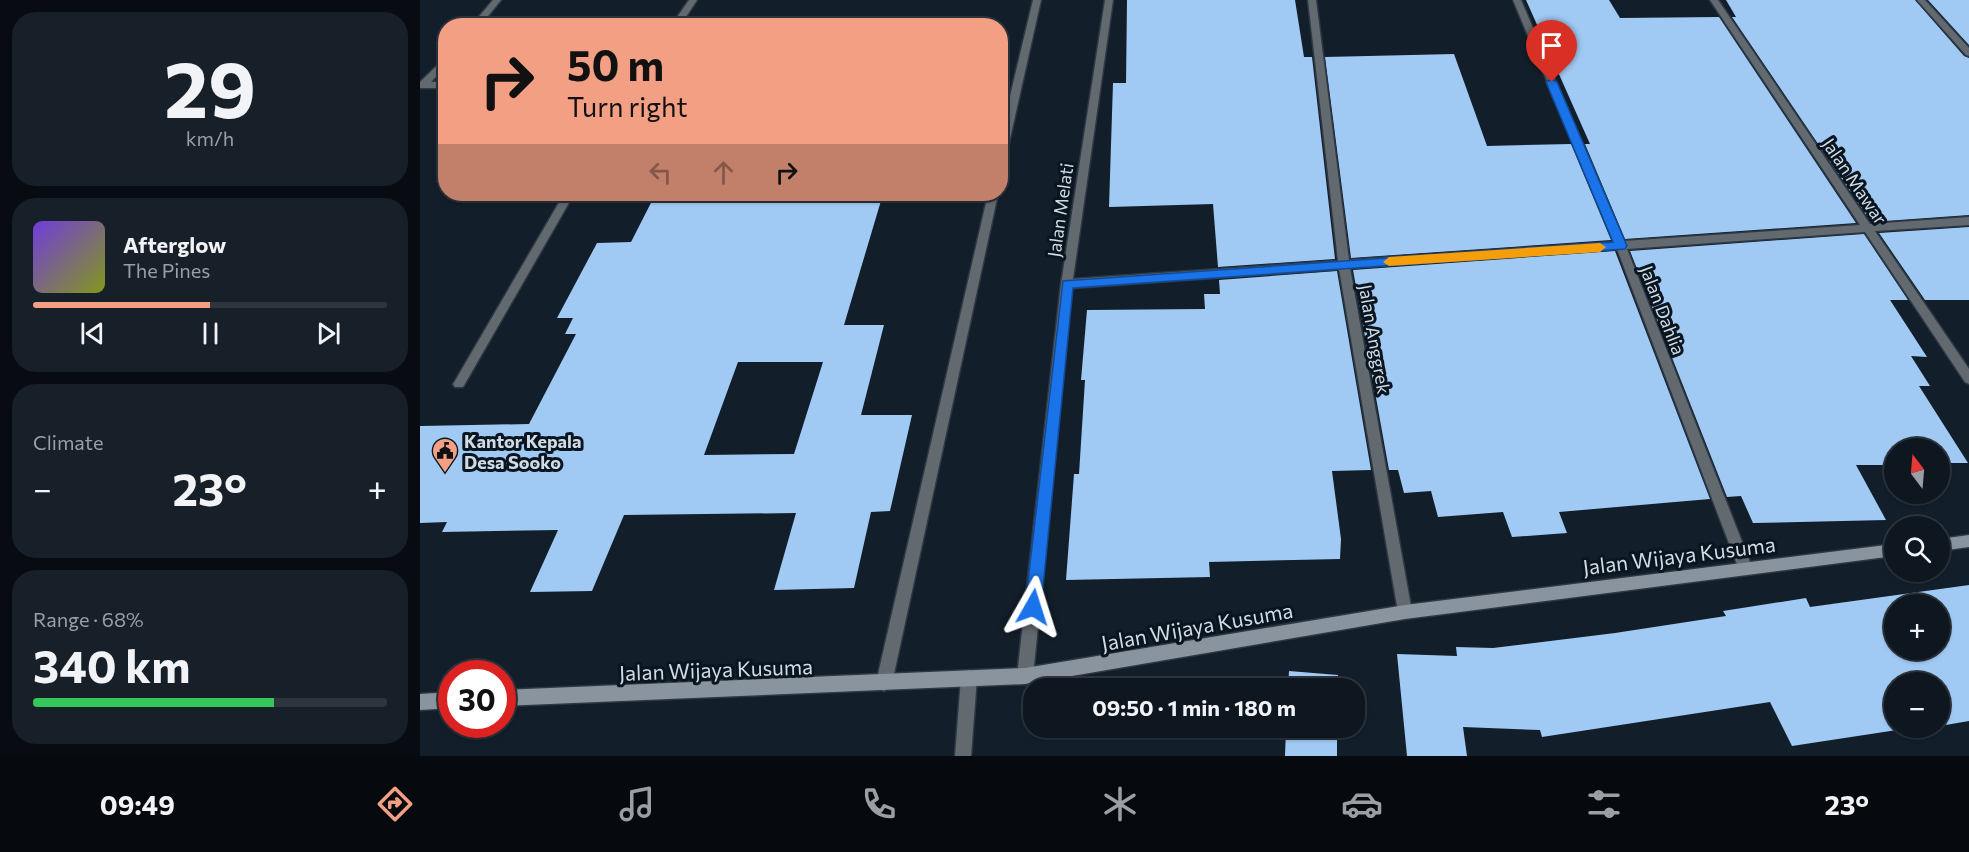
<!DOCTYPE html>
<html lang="en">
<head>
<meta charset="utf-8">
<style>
	:root { --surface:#0e1620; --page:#171f29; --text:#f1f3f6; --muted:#9b9fa5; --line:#2e353e; --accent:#f39f84 }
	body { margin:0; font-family:Commissioner,sans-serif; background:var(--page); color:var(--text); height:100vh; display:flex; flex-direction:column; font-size:22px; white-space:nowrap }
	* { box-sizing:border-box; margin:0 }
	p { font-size:20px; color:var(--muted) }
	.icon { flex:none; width:33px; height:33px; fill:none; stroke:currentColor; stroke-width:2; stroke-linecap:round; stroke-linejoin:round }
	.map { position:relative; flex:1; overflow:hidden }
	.side { display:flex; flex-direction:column; gap:12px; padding:12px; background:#080c12; width:420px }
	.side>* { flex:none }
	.hud { position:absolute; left:18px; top:18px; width:570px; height:183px; border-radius:24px; box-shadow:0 2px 4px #0004,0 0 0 2px var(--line); background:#f39f84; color:#111; overflow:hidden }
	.needle { width:39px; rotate:344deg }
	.buttons { position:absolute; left:1464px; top:438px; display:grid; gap:12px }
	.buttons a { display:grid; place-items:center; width:66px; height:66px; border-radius:50%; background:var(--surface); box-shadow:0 2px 4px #0004,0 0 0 2px var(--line); font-size:30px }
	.speed { position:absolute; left:18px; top:660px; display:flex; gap:12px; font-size:30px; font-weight:700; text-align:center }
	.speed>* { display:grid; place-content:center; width:78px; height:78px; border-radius:50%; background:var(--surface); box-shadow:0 2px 4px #0004,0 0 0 2px var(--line); line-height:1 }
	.speed .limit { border:9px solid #d22; background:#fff; color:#111 }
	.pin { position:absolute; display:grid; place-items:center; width:51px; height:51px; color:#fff; margin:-62px -26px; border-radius:50% 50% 50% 0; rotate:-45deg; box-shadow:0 0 6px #0007 }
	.pin .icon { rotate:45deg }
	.me { position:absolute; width:66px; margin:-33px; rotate:6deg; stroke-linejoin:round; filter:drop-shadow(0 0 4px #0008) }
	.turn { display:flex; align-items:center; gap:21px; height:126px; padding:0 30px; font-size:27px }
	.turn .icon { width:78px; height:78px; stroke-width:2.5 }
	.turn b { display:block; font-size:42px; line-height:51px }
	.lanes { display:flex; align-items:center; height:57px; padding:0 30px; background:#0003; justify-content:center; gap:30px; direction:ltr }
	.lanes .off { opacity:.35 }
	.big { font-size:45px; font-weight:700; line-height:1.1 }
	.side .tile { flex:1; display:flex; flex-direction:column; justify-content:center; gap:9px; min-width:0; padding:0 21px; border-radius:24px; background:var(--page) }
	.side .dial { align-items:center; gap:0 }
	.dial b { font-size:78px; line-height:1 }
	.song { display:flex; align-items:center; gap:18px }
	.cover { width:72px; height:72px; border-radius:9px; background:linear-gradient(135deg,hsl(260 70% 55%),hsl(70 70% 35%)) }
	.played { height:6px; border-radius:3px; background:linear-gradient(90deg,var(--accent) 50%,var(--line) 50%) }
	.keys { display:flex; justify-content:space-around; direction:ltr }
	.heat { display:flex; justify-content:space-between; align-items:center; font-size:33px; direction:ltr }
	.charge { height:9px; border-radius:4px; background:linear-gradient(90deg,#34c759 68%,var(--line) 0) }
	.trip { position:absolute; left:603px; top:678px; width:342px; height:60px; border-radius:24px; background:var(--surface); box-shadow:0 2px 4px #0004,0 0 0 2px var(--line); font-weight:700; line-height:60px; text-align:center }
	.menu { display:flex; height:96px; justify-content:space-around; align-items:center; background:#06090d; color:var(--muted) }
	.menu .icon { width:42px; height:42px }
	.menu .active { color:var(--accent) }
	.menu b { font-size:27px; color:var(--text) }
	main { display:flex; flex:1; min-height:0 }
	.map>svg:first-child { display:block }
</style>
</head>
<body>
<main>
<section class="side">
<div class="tile dial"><b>29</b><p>km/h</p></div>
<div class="tile">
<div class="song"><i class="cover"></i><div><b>Afterglow</b><p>The Pines</p></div></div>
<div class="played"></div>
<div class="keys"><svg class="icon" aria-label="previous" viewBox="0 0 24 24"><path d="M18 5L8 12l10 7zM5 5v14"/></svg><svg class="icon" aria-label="pause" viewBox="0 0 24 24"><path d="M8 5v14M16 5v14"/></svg><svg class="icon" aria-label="next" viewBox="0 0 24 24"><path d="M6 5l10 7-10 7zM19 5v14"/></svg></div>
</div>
<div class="tile"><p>Climate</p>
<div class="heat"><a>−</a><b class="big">23°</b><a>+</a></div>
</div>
<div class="tile"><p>Range · 68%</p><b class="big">340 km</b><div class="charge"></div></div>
</section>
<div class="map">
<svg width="1549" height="756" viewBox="0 0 1549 756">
	<rect width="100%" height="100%" fill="#121e2a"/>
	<path fill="#a0caf4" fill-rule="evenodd" d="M707 0H875L884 57H892L915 259 798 267 793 204 689 207 693 83H706Z
		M1106 0H1189L1200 18 1299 17 1436 223 1205 239 1165 144H1170Z
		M1306 0H1495L1544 56 1549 58V215L1451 222 1312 17H1316Z
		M1508 0H1549V45Z
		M1034 54 1067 146 1151 144 1191 240 931 258 905 57Z
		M259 194H463L424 325H464L441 415H492L470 511 451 512 434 588 354 590 376 513 204 515 172 591 110 592 138 530 22 532 27 522 0 523V426L109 424 156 334H145L153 318H137L177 243 211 242 235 195ZM318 362H403L374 454 284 455Z
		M1549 227V300H1505L1459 233Z
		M1444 234 1488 300H1470L1507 357 1491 356 1510 386H1499L1548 463H1520V448H1474V465H1436L1466 520 1333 523 1321 496 1307 497 1210 251Z
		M1195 251 1290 499 1139 512 1147 533 1092 537 1083 512 1018 517 1011 491 984 493 978 470H969L933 270Z
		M917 271 951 470 912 471 921 539 920 559 789 562 790 577 646 580 654 474H659L665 380H661L667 310 785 309 784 294H800L799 280Z
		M1549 585V721L1520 726V682H1474V728H1513L1480 733 1477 730 1372 746 1350 702 1122 737 1120 730 1043 727 1047 756H987L977 654 1037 656 1036 647 1073 648 1195 633 1306 616 1303 611 1386 598 1390 607ZM1474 604H1520V650H1474Z
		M869 671 918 675V688H868Z
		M866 728H917V756H865Z"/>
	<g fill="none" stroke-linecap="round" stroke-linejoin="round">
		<defs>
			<path id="street" d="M73 0H81L60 26H51Z
				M269 0H277L260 26H251Z
				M613 0H621L585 161 580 164V138Z
				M685 0H693L653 279 918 261 888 0H896L929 260 1194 242 1093 0H1101L1204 241 1440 225 1290 0H1298L1450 224 1549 217V225L1455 231 1549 369V384L1545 382 1445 232 1207 249 1332 567 1330 572 1325 574 1320 572 1318 567 1197 249 930 268 992 612 990 617 985 619 980 617 978 612 919 269 652 288 613 676 610 681 605 684 600 681 597 676 641 284Z
				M1497 0H1505L1549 48V56L1546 55Z
				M26 57V66L11 82H26V88H0V82Z
				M144 194H154L43 387H35L33 384 35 381Z
				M568 194H578L472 683 469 688 464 691 459 688 456 683Z
				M549 670 554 673 557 678 551 756H535L541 678 544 673Z"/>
			<path id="secondary" d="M1549 535V547L1520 551V539Z
				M1474 544V556L985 619 605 684 82 706V690L605 668 985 605Z
				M32 692V708L0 710V694Z"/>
		</defs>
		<use href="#street" stroke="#2d3844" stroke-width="3"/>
		<use href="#secondary" stroke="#2d3844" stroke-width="3"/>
		<use href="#street" fill="#62696f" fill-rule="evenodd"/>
		<use href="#secondary" fill="#8a949e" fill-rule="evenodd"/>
	</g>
	<path fill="#1a73e8" stroke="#114b97" stroke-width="1.5" d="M1132 79 1137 82 1207 246 1205 249 653 288 621 607 619 612 613 615 607 612 605 607 643 281 1193 242 1126 82Z"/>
	<path fill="#f59e0b" d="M1180 243 1186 247 1180 252 969 266 963 262 969 257Z"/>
	<defs>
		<symbol id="civic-pin" viewBox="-11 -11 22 30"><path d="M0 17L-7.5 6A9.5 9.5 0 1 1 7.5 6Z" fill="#f39f84" stroke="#091520"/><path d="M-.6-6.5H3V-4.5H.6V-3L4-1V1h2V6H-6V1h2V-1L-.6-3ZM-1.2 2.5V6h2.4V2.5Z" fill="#111"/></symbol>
	</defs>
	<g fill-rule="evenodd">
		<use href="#civic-pin" x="10" y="436" width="30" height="40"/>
	</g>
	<g text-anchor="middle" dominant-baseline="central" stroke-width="6" stroke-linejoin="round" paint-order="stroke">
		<g font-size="18" fill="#d2dbe3" stroke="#091520">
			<text transform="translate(1435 181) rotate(56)">Jalan Mawar</text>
			<text transform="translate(640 210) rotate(-82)">Jalan Melati</text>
			<text transform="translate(1243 310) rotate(69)">Jalan Dahlia</text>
			<text transform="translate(955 339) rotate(80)">Jalan Anggrek</text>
		</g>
		<g font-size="18" font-weight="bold" fill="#d2dbe3" stroke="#091520" text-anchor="start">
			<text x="44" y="441">Kantor Kepala<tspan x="44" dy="21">Desa Sooko</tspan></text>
		</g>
		<g font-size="21" fill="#d2dbe3" stroke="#091520">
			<text transform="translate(1259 555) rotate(-7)">Jalan Wijaya Kusuma</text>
			<text transform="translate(777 626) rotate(-10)">Jalan Wijaya Kusuma</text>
			<text transform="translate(296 669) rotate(-2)">Jalan Wijaya Kusuma</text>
		</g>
	</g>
</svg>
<div class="buttons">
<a><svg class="needle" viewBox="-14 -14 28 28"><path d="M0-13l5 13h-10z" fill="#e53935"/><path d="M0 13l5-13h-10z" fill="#9b9fa5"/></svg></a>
<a><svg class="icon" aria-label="search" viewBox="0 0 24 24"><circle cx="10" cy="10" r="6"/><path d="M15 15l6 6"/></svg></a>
<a>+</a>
<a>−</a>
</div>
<div class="speed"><div class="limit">30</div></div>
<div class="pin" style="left:1132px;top:82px;background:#d93025"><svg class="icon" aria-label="arrive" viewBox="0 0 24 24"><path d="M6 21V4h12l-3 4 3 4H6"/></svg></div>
<svg class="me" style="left:613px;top:607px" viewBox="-20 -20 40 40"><path d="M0-17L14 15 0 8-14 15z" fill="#1a73e8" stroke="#fff" stroke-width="4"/></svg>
<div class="trip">09:50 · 1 min · 180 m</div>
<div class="hud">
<div class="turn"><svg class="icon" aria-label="right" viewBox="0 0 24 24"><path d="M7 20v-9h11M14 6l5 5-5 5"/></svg><div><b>50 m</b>Turn right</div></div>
<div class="lanes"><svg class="icon off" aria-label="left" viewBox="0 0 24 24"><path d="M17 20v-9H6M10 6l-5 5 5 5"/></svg><svg class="icon off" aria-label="ahead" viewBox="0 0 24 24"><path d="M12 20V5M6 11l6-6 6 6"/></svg><svg class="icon" aria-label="right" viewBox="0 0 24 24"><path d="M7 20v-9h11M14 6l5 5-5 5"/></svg></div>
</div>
</div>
</main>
<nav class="menu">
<b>09:49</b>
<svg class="icon active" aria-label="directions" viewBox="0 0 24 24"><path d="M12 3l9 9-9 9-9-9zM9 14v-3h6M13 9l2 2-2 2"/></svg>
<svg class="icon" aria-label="music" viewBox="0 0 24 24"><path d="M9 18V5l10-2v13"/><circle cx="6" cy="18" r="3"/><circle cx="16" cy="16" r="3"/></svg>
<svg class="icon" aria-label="phone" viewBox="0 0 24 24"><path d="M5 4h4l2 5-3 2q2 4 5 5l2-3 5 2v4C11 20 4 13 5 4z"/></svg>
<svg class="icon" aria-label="climate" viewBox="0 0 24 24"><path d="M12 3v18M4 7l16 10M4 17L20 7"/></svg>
<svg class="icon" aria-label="car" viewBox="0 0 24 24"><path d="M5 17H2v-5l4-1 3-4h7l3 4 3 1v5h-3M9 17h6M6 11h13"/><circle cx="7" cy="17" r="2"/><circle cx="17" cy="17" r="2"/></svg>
<svg class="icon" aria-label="filters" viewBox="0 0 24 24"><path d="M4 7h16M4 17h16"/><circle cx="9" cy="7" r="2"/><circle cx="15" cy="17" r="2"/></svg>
<b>23°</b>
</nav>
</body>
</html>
